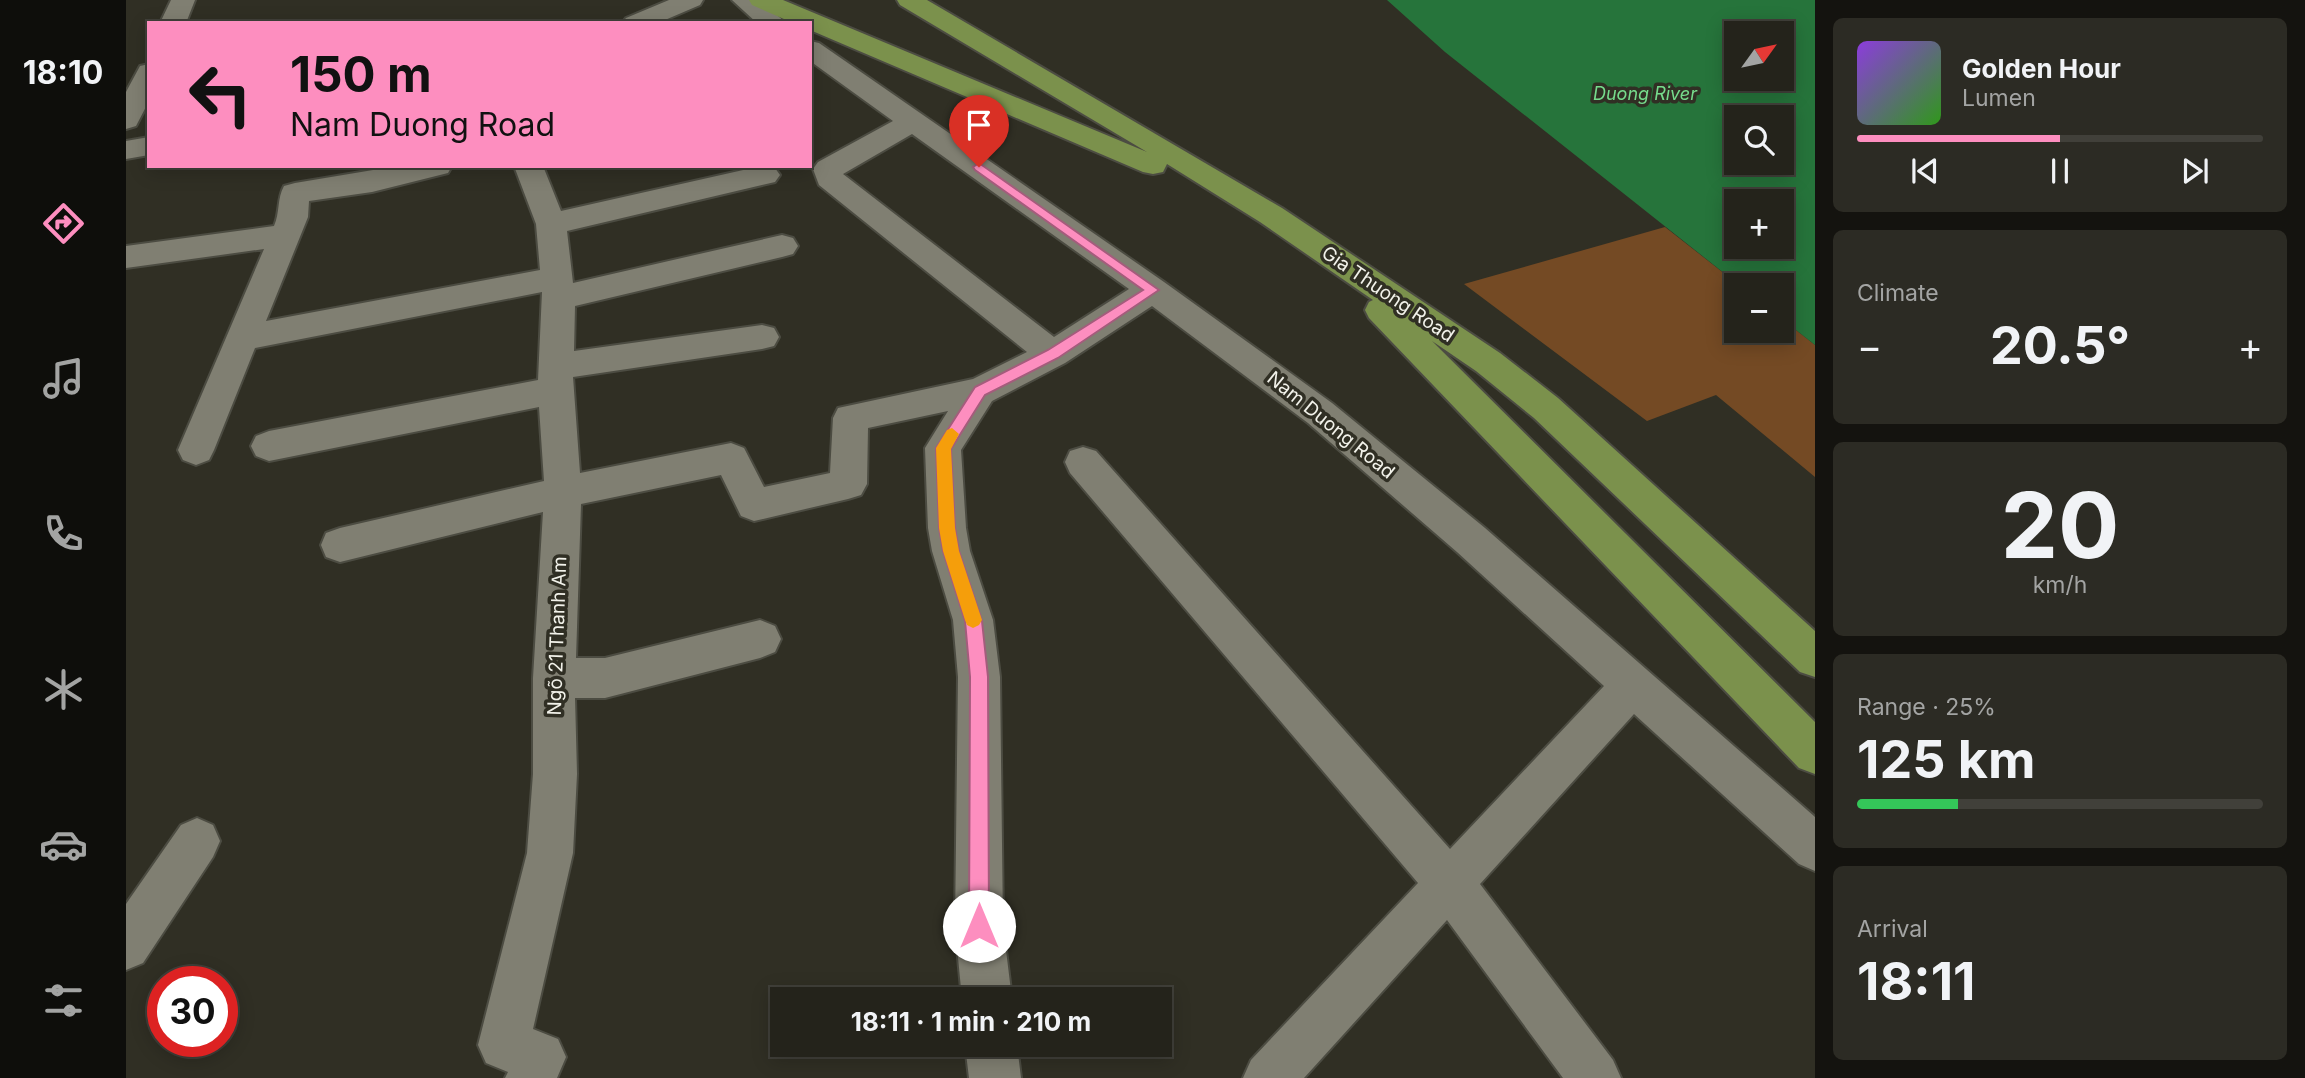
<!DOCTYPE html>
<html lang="en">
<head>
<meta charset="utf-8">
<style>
	:root { --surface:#24231b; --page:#2c2b24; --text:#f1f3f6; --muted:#a3a4a3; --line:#41403a; --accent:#fd8ebf }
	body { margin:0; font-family:Inter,sans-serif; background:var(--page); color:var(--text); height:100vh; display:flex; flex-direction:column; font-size:26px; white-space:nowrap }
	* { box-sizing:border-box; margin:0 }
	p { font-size:23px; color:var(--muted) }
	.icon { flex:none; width:38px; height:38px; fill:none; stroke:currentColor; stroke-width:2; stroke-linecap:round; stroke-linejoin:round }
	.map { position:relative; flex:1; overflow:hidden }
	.side { display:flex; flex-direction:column; gap:18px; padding:18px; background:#14130f; width:490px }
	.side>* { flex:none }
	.banner { position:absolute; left:21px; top:21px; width:665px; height:147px; border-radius:0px; box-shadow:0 4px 18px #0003,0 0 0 2px var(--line); background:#fd8ebf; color:#111; overflow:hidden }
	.needle { width:46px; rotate:57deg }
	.controls { position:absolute; left:1598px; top:21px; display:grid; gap:14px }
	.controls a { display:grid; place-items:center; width:70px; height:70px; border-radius:0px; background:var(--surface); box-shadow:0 4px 18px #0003,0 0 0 2px var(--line); font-size:35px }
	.speed { position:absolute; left:21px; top:966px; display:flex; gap:14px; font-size:35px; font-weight:700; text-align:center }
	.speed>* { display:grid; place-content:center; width:91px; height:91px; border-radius:50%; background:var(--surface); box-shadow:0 4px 18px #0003,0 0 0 2px var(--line); line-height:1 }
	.speed .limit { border:10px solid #d22; background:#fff; color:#111 }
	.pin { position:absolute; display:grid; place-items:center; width:60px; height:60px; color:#fff; margin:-72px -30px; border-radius:50% 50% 50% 0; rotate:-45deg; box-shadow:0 0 7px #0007 }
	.pin .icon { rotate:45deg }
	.me { position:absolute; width:77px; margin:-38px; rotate:0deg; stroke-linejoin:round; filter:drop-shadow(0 0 5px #0008) }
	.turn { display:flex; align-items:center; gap:24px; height:147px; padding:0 28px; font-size:32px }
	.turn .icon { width:91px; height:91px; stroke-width:2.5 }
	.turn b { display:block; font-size:49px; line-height:60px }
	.big { font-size:52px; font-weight:700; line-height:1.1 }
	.side .widget { flex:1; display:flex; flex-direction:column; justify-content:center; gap:10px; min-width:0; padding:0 24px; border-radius:10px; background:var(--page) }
	.side .dial { align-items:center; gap:0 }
	.dial b { font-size:91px; line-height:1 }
	.song { display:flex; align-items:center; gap:21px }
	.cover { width:84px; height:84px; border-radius:10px; background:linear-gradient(135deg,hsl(270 70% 55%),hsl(110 70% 35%)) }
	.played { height:7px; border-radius:4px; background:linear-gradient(90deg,var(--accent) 50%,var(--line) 50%) }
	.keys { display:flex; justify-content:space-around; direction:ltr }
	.heat { display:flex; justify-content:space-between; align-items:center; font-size:38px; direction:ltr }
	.charge { height:10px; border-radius:5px; background:linear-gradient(90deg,#34c759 25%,var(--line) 0) }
	.trip { position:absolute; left:644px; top:987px; width:402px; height:70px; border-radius:0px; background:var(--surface); box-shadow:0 4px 18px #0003,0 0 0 2px var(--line); font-weight:700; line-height:70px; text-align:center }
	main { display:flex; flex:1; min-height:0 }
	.tab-bar { display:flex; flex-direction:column; width:126px; justify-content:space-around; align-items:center; background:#0e0e0b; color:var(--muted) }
	.tab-bar .icon { width:49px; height:49px }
	.tab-bar .selected { color:var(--accent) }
	.tab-bar b { font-size:32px; color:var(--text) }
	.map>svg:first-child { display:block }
</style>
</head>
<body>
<main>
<nav class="tab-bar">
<b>18:10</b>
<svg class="icon selected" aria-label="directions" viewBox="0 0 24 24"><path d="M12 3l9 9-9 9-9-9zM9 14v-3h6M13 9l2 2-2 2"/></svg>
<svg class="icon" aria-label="music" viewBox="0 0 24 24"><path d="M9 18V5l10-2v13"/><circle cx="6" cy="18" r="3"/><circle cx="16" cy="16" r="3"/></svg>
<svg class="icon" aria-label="phone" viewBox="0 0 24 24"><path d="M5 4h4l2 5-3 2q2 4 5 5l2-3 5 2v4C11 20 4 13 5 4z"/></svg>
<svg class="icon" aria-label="climate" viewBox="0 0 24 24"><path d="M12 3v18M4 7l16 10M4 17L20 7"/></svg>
<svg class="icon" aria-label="car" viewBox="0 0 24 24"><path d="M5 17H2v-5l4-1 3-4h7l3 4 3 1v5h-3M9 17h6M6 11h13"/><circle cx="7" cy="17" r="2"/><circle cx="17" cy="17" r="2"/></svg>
<svg class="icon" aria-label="filters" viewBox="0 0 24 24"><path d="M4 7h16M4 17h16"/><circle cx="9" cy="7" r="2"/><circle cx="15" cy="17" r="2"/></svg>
</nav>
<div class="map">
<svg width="1689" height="1078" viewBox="0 0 1689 1078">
	<rect width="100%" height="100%" fill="#302f24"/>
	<path fill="#744a24" d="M1539 227 1613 285H1610V331H1656V319L1689 345V477L1590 395 1521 421 1338 284Z"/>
	<path fill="#26743b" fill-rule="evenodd" d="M1261 0H1689V345L1656 319V285H1613L1319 52ZM1610 33H1656V79H1610ZM1610 117H1656V163H1610ZM1610 201H1656V247H1610Z"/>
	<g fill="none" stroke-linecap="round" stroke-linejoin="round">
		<defs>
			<path id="minor" d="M45 0H69L60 23H34Z
				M543 0H577L574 5 532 23H496L500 18Z
				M606 0H634L660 23H631Z
				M684 41 693 43 1038 282 1206 403 1359 528 1689 817V871L1673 864 1508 714 1354 884 1487 1060 1495 1078H1437L1321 920 1178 1078H1117L1125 1060 1292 883 944 473 939 462 944 451 957 447 970 451 1324 849 1478 686 1331 552 1182 423 1026 306 939 363 866 401 835 450 840 528 844 551 867 620 874 677 877 926 886 999H836L829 926 832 677 827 620 806 551 802 528 799 448 822 411 742 428 741 484 735 495 722 499 628 521 615 516 595 475 455 504 450 658H479L634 620 649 626 655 639 649 652 634 658 479 698H449L451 774 447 853 407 1029 432 1039 440 1057 431 1078H379L382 1072 360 1063 352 1045 401 853 407 774V678L417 512 214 562 200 557 195 545 200 533 214 528 418 481 413 407 143 461 130 456 125 446 130 436 143 431 412 380 416 292 129 348 88 450 83 460 70 465 57 460 52 450 138 249 0 268V246L148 226C154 213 151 198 158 186L169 183 271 166H326L322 173 246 192 183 201 182 217 140 321 414 270 410 224 388 166H417L435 211 635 166 649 168 654 175 649 182 441 231 447 283 656 235 667 238 672 246 667 254 656 257 449 306 448 351 636 325 648 328 653 337 648 346 636 349 447 377 454 473 605 443 618 448 638 487 704 473 707 418 712 408 847 379 901 352 693 185 687 169 692 162 767 121 684 61ZM786 134 1003 289 928 337 717 174Z
				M23 64V101L10 126 0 129V92L14 66Z
				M23 137V155L0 159V141Z
				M71 818 87 825 94 841 87 857 17 963 0 970V904L55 825Z
				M839 1045H891L895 1078H843Z"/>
			<path id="major" d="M623 0H657L1021 152 774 5 771 0H801L1156 208 1374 353 1432 398 1689 631V677L1674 672 1408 418 1350 371 1306 341 1689 722V774L1673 768 1243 318 1239 310 1243 302 1247 300 1134 222 1041 164 1037 172 1027 174 1017 172 684 30V23H667L626 5Z"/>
		</defs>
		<use href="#minor" stroke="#4c4c42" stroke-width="4"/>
		<use href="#major" stroke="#4c4c42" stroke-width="4"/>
		<use href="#minor" fill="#807f72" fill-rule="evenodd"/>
		<use href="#major" fill="#7b914c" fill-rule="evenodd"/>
	</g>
	<path fill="#fd8ebf" stroke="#a45c7c" stroke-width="2" d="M853 163 1033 290 932 358 859 395 825 449 829 528 833 551 856 621 862 677 863 926 860 933 853 936 846 933 843 926 844 677 839 621 817 551 813 528 810 448 849 387 922 350 1017 290 849 170 847 167Z"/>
	<path fill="#f59e0b" d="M826 428 833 434 825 449 829 528 833 551 856 620 853 625 847 628 841 625 839 620 817 551 813 528 810 448 821 430Z"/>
	<g text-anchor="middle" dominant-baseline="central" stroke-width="7" stroke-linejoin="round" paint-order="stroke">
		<g font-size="18" font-style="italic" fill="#76db8c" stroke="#302f24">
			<text x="1519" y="93">Duong River</text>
		</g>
		<g font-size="19" fill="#f2f2ea" stroke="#302f24">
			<text transform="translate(1262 294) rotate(34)">Gia Thuong Road</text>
			<text transform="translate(1205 425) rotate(39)">Nam Duong Road</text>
			<text transform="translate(431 636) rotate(-88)">Ngõ 21 Thanh Am</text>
		</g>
	</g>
</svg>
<div class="controls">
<a><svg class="needle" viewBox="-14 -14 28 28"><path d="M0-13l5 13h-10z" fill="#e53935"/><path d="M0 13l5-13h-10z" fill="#a3a4a3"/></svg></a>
<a><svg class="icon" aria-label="search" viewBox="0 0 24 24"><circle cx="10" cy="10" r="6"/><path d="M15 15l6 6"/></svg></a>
<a>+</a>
<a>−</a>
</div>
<div class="speed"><div class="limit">30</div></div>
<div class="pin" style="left:853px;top:167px;background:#d93025"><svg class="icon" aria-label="arrive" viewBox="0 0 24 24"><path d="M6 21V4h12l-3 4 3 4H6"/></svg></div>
<svg class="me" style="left:853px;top:926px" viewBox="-20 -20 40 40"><circle r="19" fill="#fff"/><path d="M0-13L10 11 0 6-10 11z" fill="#fd8ebf"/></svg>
<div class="trip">18:11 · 1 min · 210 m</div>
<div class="banner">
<div class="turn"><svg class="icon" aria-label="left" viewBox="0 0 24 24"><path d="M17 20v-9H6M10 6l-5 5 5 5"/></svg><div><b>150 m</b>Nam Duong Road</div></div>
</div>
</div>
<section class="side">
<div class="widget">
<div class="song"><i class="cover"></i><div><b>Golden Hour</b><p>Lumen</p></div></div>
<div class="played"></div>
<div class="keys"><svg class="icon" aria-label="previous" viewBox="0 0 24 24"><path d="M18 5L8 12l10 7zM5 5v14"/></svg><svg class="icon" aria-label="pause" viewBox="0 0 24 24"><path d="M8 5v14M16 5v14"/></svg><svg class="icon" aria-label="next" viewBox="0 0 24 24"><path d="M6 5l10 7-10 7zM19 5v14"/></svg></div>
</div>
<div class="widget"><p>Climate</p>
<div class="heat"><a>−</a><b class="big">20.5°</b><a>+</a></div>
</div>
<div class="widget dial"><b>20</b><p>km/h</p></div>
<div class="widget"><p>Range · 25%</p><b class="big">125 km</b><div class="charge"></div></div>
<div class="widget"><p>Arrival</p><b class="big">18:11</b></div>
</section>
</main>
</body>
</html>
